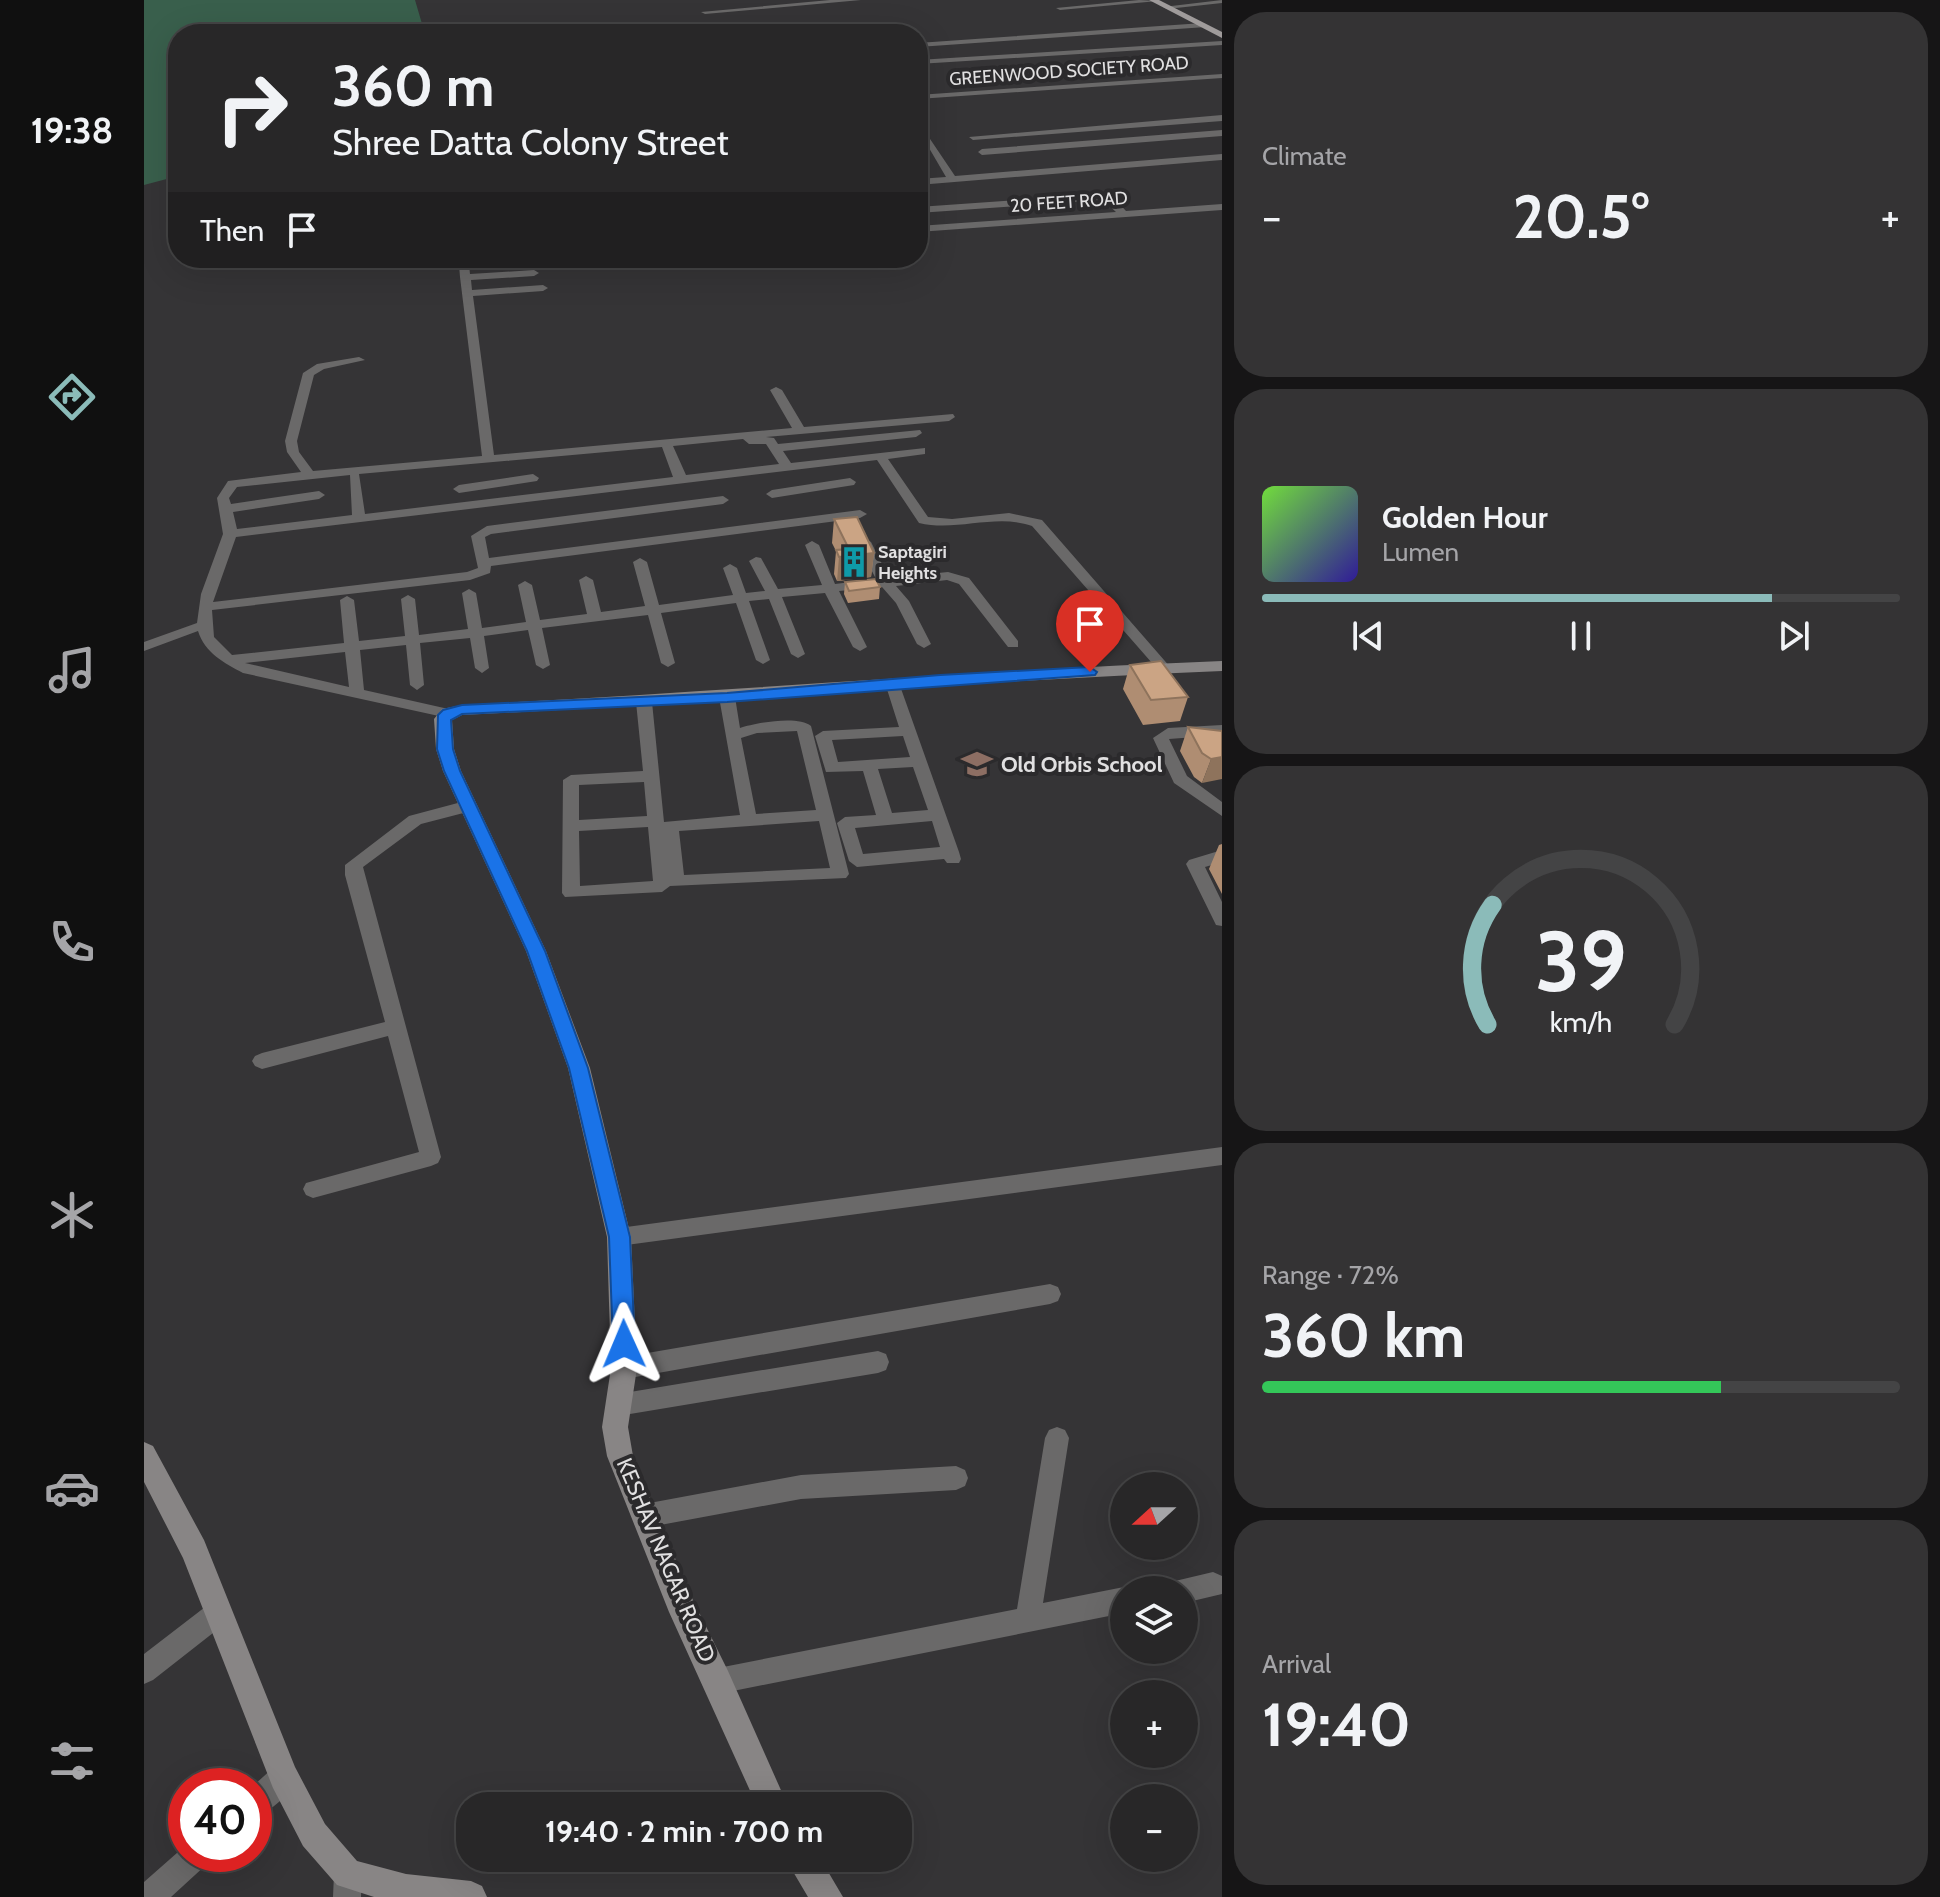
<!DOCTYPE html>
<html lang="en">
<head>
<meta charset="utf-8">
<style>
	:root { --surface:#282728; --page:#343334; --text:#f1f3f6; --muted:#a5a5a8; --line:#444445; --accent:#8bbbb9 }
	body { margin:0; font-family:Cabin,sans-serif; background:var(--page); color:var(--text); height:100vh; display:flex; flex-direction:column; font-size:30px; white-space:nowrap }
	* { box-sizing:border-box; margin:0 }
	p { font-size:26px; color:var(--muted) }
	.icon { flex:none; width:44px; height:44px; fill:none; stroke:currentColor; stroke-width:2; stroke-linecap:round; stroke-linejoin:round }
	.map { position:relative; flex:1; overflow:hidden }
	.drawer { display:flex; flex-direction:column; gap:12px; padding:12px; background:#161516; width:718px }
	.drawer>* { flex:none }
	.hud { position:absolute; left:24px; top:24px; width:760px; height:244px; border-radius:32px; box-shadow:0 8px 32px #0002,0 0 0 2px var(--line); background:#282728; color:var(--text); overflow:hidden }
	.needle { width:52px; rotate:249deg }
	.buttons { position:absolute; left:966px; top:1472px; display:grid; gap:16px }
	.buttons a { display:grid; place-items:center; width:88px; height:88px; border-radius:50%; background:var(--surface); box-shadow:0 8px 32px #0002,0 0 0 2px var(--line); font-size:40px }
	.speed { position:absolute; left:24px; top:1768px; display:flex; gap:16px; font-size:40px; font-weight:700; text-align:center }
	.speed>* { display:grid; place-content:center; width:104px; height:104px; border-radius:50%; background:var(--surface); box-shadow:0 8px 32px #0002,0 0 0 2px var(--line); line-height:1 }
	.speed .limit { border:12px solid #d22; background:#fff; color:#111 }
	.pin { position:absolute; display:grid; place-items:center; width:68px; height:68px; color:#fff; margin:-82px -34px; border-radius:50% 50% 50% 0; rotate:-45deg; box-shadow:0 0 8px #0007 }
	.pin .icon { rotate:45deg }
	.me { position:absolute; width:88px; margin:-44px; rotate:359deg; stroke-linejoin:round; filter:drop-shadow(0 0 6px #0008) }
	.turn { display:flex; align-items:center; gap:28px; height:168px; padding:0 32px; font-size:36px }
	.turn .icon { width:104px; height:104px; stroke-width:2.5 }
	.turn b { display:block; font-size:56px; line-height:68px }
	.then { display:flex; align-items:center; height:76px; padding:0 32px; background:#0003; gap:16px; font-size:30px }
	.big { font-size:60px; font-weight:800; line-height:1.1 }
	.drawer .tile { flex:1; display:flex; flex-direction:column; justify-content:center; gap:12px; min-width:0; padding:0 28px; border-radius:32px; background:var(--page) }
	.drawer .dial { align-items:center; gap:0 }
	.dial svg { height:208px; overflow:visible; fill:none; stroke:var(--line); stroke-width:7; stroke-linecap:round; text-anchor:middle }
	.dial text { fill:var(--text); stroke:none }
	.song { display:flex; align-items:center; gap:24px }
	.cover { width:96px; height:96px; border-radius:12px; background:linear-gradient(135deg,hsl(100 70% 55%),hsl(250 70% 35%)) }
	.played { height:8px; border-radius:4px; background:linear-gradient(90deg,var(--accent) 80%,var(--line) 80%) }
	.keys { display:flex; justify-content:space-around; direction:ltr }
	.heat { display:flex; justify-content:space-between; align-items:center; font-size:44px; direction:ltr }
	.charge { height:12px; border-radius:6px; background:linear-gradient(90deg,#34c759 72%,var(--line) 0) }
	.trip { position:absolute; left:312px; top:1792px; width:456px; height:80px; border-radius:32px; background:var(--surface); box-shadow:0 8px 32px #0002,0 0 0 2px var(--line); font-weight:800; line-height:80px; text-align:center }
	main { display:flex; flex:1; min-height:0 }
	.tab-bar { display:flex; flex-direction:column; width:144px; justify-content:space-around; align-items:center; background:#101010; color:var(--muted) }
	.tab-bar .icon { width:56px; height:56px }
	.tab-bar .current { color:var(--accent) }
	.tab-bar b { font-size:36px; color:var(--text) }
	.map>svg:first-child { display:block }
</style>
</head>
<body>
<main>
<nav class="tab-bar">
<b>19:38</b>
<svg class="icon current" aria-label="directions" viewBox="0 0 24 24"><path d="M12 3l9 9-9 9-9-9zM9 14v-3h6M13 9l2 2-2 2"/></svg>
<svg class="icon" aria-label="music" viewBox="0 0 24 24"><path d="M9 18V5l10-2v13"/><circle cx="6" cy="18" r="3"/><circle cx="16" cy="16" r="3"/></svg>
<svg class="icon" aria-label="phone" viewBox="0 0 24 24"><path d="M5 4h4l2 5-3 2q2 4 5 5l2-3 5 2v4C11 20 4 13 5 4z"/></svg>
<svg class="icon" aria-label="climate" viewBox="0 0 24 24"><path d="M12 3v18M4 7l16 10M4 17L20 7"/></svg>
<svg class="icon" aria-label="car" viewBox="0 0 24 24"><path d="M5 17H2v-5l4-1 3-4h7l3 4 3 1v5h-3M9 17h6M6 11h13"/><circle cx="7" cy="17" r="2"/><circle cx="17" cy="17" r="2"/></svg>
<svg class="icon" aria-label="filters" viewBox="0 0 24 24"><path d="M4 7h16M4 17h16"/><circle cx="9" cy="7" r="2"/><circle cx="15" cy="17" r="2"/></svg>
</nav>
<div class="map">
<svg width="1078" height="1897" viewBox="0 0 1078 1897">
	<rect width="100%" height="100%" fill="#353436"/>
	<path fill="#395f4c" d="M0 0H271L281 34H34V176L0 185Z"/>
	<g fill="none" stroke-linecap="round" stroke-linejoin="round">
		<path fill="#6a6969" fill-rule="evenodd" d="M686 0H717L561 14 557 12Z
			M995 0 1014 1 916 10 912 8Z
			M1078 0V3L1023 9 1019 7Z
			M1059 23 1062 27 774 47V43Z
			M1078 41V45L774 64V60Z
			M1078 74V78L774 99V95Z
			M1078 115V121L829 140 825 137Z
			M1078 130V136L838 155 834 152 838 149Z
			M782 133 811 176 1078 154V160L774 185V179L802 177 778 136Z
			M960 194 970 198 982 211 1078 204V210L774 232V226L972 212 959 200 774 213V207Z
			M176 258 208 261 314 258 309 261 208 267Z
			M320 262 325 265 326 274 390 270 395 273 390 276 327 280 328 290 399 285 404 288 399 291 329 296 350 455 648 428 626 390 632 387 638 390 660 427 809 414 811 417 805 421 622 437 630 438 634 444 776 430 778 433 772 437 639 451 647 463 781 448V454L744 459 784 517 808 519 865 513 898 520 1027 668 1020 673 1015 671 888 526C852 513 813 532 775 523L733 460 92 537 69 602 323 572 334 568 327 536 343 526 579 496 585 500 579 504 347 534 341 537 345 558 716 510 723 514 716 518 347 566 346 573 326 580 68 610 70 637 88 655 200 643 196 600 203 596 210 600 215 641 261 636 257 599 264 595 271 599 275 635 324 629 318 593 325 589 332 593 338 628 382 622 374 585 381 581 388 585 396 620 443 614 435 580 442 576 449 580 457 612 501 606 489 562 496 558 503 562 515 605 589 595 579 568 586 564 593 568 602 593 621 591 605 561 612 557 617 558 634 589 678 585 661 545 668 541 675 545 691 584 732 579 713 542 720 538 727 542 745 578 804 572 825 578 874 641V647H864L815 584 803 580 752 586 765 601 787 644 780 648 773 644 752 603 738 587 695 591 723 647 716 651 709 647 681 593 638 597 661 654 654 658 647 654 625 599 605 601 626 660 619 664 612 660 592 603 517 613 531 663 524 667 517 663 504 615 398 628 406 665 399 669 392 665 384 630 340 636 345 668 338 673 331 668 326 638 276 643 280 685 273 690 266 685 262 645 216 650 220 690 309 710 312 713 304 718 99 673C80 663 61 653 54 631L0 651V642L53 623 57 594 79 534 73 498 84 481 157 472 143 452 141 441 159 373 173 364 215 357 221 360 180 369 170 375 153 441 155 452 169 471 338 456 316 277 315 265ZM599 439 605 444H622L635 464 542 475 529 446ZM518 447 529 477 221 514 215 474ZM206 475 208 515 93 529 89 512 175 499 181 495 175 491 87 504 85 498 93 487ZM201 652 205 687 101 663Z
			M389 474 395 478 393 481 315 493 309 489 315 485Z
			M706 478 712 482 710 485 628 498 622 494 628 490Z
			M748 678 755 683 815 852 817 859 815 863H803L800 859 713 867 705 861 693 823 701 817 732 815 719 771 682 772 671 736 679 731 755 727 741 683ZM759 736 766 757 694 762 688 740ZM769 767 784 810 748 813 734 769ZM788 821 796 847 719 854 711 828Z
			M583 692 591 697 596 728C611 723 654 715 667 726L705 874 702 878 526 886 518 892 421 897 418 893 419 780 427 775 499 771 492 702 495 699H505L508 702 520 822 596 815 575 697ZM653 731 672 810 612 814 597 738 613 733ZM500 782 503 816 435 820V785ZM675 821 686 868 540 875 535 831ZM504 827 509 881 436 886 435 831Z
			M1078 725V735L1025 739 1043 776 1078 802V816L1030 783 1009 738 1024 728Z
			M325 800 331 802 333 806 331 810 277 824 219 867 297 1157 294 1163 287 1166 169 1198 162 1195 159 1189 162 1183 275 1152 244 1036 118 1069 111 1066 108 1061 111 1056 118 1053 241 1022 201 875V865L265 816Z
			M1078 850V862L1061 867 1078 902V926L1072 925 1042 864 1045 860Z
			M1078 1147V1165L475 1246 467 1244 464 1237 467 1230 475 1228Z
			M906 1284 914 1287 917 1294 914 1301 906 1304 480 1379 472 1376 469 1368 472 1360 480 1357Z
			M734 1351 742 1354 745 1362 742 1370 734 1373 474 1416 466 1413 462 1405 466 1397 474 1394Z
			M913 1427 921 1430 925 1438 899 1603 980 1587 987 1590H980V1613L574 1694 565 1690 561 1681 565 1672 574 1668 873 1609 901 1438 905 1430Z
			M812 1466 821 1470 824 1478 821 1486 812 1490 657 1499 500 1528 491 1525 488 1516 491 1507 500 1504 657 1475Z
			M1069 1572 1078 1576V1594L1040 1603V1590H1027L1031 1581Z
			M74 1600 83 1604 87 1613 83 1622 9 1680 0 1684V1654L65 1604Z
			M140 1763 150 1767 154 1777C147 1794 127 1811 110 1818L109 1786 130 1767Z
			M42 1845V1854H67L63 1864 27 1897H0V1882Z
			M204 1860 214 1864 218 1874 217 1897H189L190 1874 194 1864Z"/>
		<path fill="#888585" fill-rule="evenodd" d="M1078 661V671C824 681 571 703 318 715L308 720 310 749 317 771 402 951 446 1068 487 1237 493 1368 484 1427 489 1456 545 1592 584 1671 644 1806H613L525 1612 463 1456 458 1427 467 1368 463 1237 424 1068 382 951 299 771 292 749 290 719 298 709 318 705C571 692 824 671 1078 661Z
			M0 1442 9 1446 60 1540 151 1767 181 1824 213 1861 262 1874 327 1881 338 1886 343 1897H230L193 1885 159 1846 129 1788 39 1558 0 1482Z
			M641 1858H676L699 1897H664Z"/>
		<path fill="#9f9b9b" fill-rule="evenodd" d="M1005 0H1015L1078 32V38Z"/>
	</g>
	<path fill="#af8d72" d="M690 519 730 553 727 577 693 581 690 574 692 551 688 543Z
		M701 582 736 587 735 599 704 603 700 594Z
		M986 665 1044 697 1036 721 999 725 979 689Z
		M1044 727 1078 731 1058 783 1050 777 1036 751Z
		M1078 844V894L1065 869 1075 845Z"/>
	<path fill="#8e735c" d="M730 553 727 577 693 581 695 557Z
		M1078 757V779L1058 783 1067 759Z"/>
	<path fill="#cba484" stroke="#8e735c" stroke-width="2" d="M713 517 730 553 695 557 692 550 705 549 690 519Z
		M732 579 736 587 705 591 701 582Z
		M1017 661 1044 697 1007 700 986 665Z
		M1044 727 1078 731V757L1067 759 1058 753Z"/>
	<path fill="#1a73e8" stroke="#114b97" stroke-width="2" d="M946 667 953 672 951 675 583 702 318 714 307 720 309 749 316 771 401 951 444 1068 486 1237 491 1344 488 1351 480 1354 472 1351 469 1344 465 1237 425 1068 383 951 300 771 293 749 294 715 299 710 318 705 583 693 796 675Z"/>
	<defs>
		<symbol id="building-bare" viewBox="-9 -9 18 18"><path d="M-4-6H4V6H1V3H-1V6H-4ZM-2.5-4.3h1.7v1.8h-1.7ZM.8-4.3h1.7v1.8H.8ZM-2.5-1h1.7V.8h-1.7ZM.8-1h1.7V.8H.8Z" fill="#0f9aa8" stroke="#2b2a2c" stroke-width="2.5" paint-order="stroke"/></symbol>
		<symbol id="school-bare" viewBox="-9 -9 18 18"><path d="M0-5L7-2L0 1L-7-2ZM-4 1L0 2.5L4 1V4Q0 6-4 4Z" fill="#8d6e63" stroke="#2b2a2c" stroke-width="2.5" paint-order="stroke"/></symbol>
	</defs>
	<g fill-rule="evenodd">
		<use href="#building-bare" x="688" y="540" width="44" height="44"/>
		<use href="#school-bare" x="811" y="742" width="44" height="44"/>
	</g>
	<g text-anchor="middle" dominant-baseline="central" stroke-width="8" stroke-linejoin="round" paint-order="stroke">
		<g font-size="18" fill="#e1e0e1" stroke="#2b2a2c">
			<text transform="translate(925 71) rotate(-4)">GREENWOOD SOCIETY ROAD</text>
			<text transform="translate(925 202) rotate(-4)">20 FEET ROAD</text>
		</g>
		<g font-size="18" font-weight="bold" fill="#e1e0e1" stroke="#2b2a2c" text-anchor="start">
			<text x="734" y="552">Saptagiri<tspan x="734" dy="21">Heights</tspan></text>
		</g>
		<g font-size="22" font-weight="bold" fill="#e1e0e1" stroke="#2b2a2c" text-anchor="start">
			<text x="857" y="764">Old Orbis School</text>
		</g>
		<g font-size="22" fill="#e1e0e1" stroke="#2b2a2c">
			<text transform="translate(522 1560) rotate(67)">KESHAV NAGAR ROAD</text>
		</g>
	</g>
</svg>
<div class="buttons">
<a><svg class="needle" viewBox="-14 -14 28 28"><path d="M0-13l5 13h-10z" fill="#e53935"/><path d="M0 13l5-13h-10z" fill="#a5a5a8"/></svg></a>
<a><svg class="icon" aria-label="layers" viewBox="0 0 24 24"><path d="M12 4l9 5-9 5-9-5zM3 14l9 5 9-5"/></svg></a>
<a>+</a>
<a>−</a>
</div>
<div class="speed"><div class="limit">40</div></div>
<div class="pin" style="left:946px;top:672px;background:#d93025"><svg class="icon" aria-label="arrive" viewBox="0 0 24 24"><path d="M6 21V4h12l-3 4 3 4H6"/></svg></div>
<svg class="me" style="left:480px;top:1344px" viewBox="-20 -20 40 40"><path d="M0-17L14 15 0 8-14 15z" fill="#1a73e8" stroke="#fff" stroke-width="4"/></svg>
<div class="trip">19:40 · 2 min · 700 m</div>
<div class="hud">
<div class="turn"><svg class="icon" aria-label="right" viewBox="0 0 24 24"><path d="M7 20v-9h11M14 6l5 5-5 5"/></svg><div><b>360 m</b>Shree Datta Colony Street</div></div>
<div class="then">Then<svg class="icon" aria-label="arrive" viewBox="0 0 24 24"><path d="M6 21V4h12l-3 4 3 4H6"/></svg></div>
</div>
</div>
<section class="drawer">
<div class="tile"><p>Climate</p>
<div class="heat"><a>−</a><b class="big">20.5°</b><a>+</a></div>
</div>
<div class="tile">
<div class="song"><i class="cover"></i><div><b>Golden Hour</b><p>Lumen</p></div></div>
<div class="played"></div>
<div class="keys"><svg class="icon" aria-label="previous" viewBox="0 0 24 24"><path d="M18 5L8 12l10 7zM5 5v14"/></svg><svg class="icon" aria-label="pause" viewBox="0 0 24 24"><path d="M8 5v14M16 5v14"/></svg><svg class="icon" aria-label="next" viewBox="0 0 24 24"><path d="M6 5l10 7-10 7zM19 5v14"/></svg></div>
</div>
<div class="tile dial"><svg viewBox="0 0 100 80">
<path d="M14 69A42 42 0 1 1 86 69"/>
<path d="M14 69A42 42 0 0 1 16 23" stroke="#8bbbb9"/>
<text x="50" y="56" font-size="32" font-weight="700">39</text>
<text x="50" y="72" font-size="11">km/h</text>
</svg></div>
<div class="tile"><p>Range · 72%</p><b class="big">360 km</b><div class="charge"></div></div>
<div class="tile"><p>Arrival</p><b class="big">19:40</b></div>
</section>
</main>
</body>
</html>
